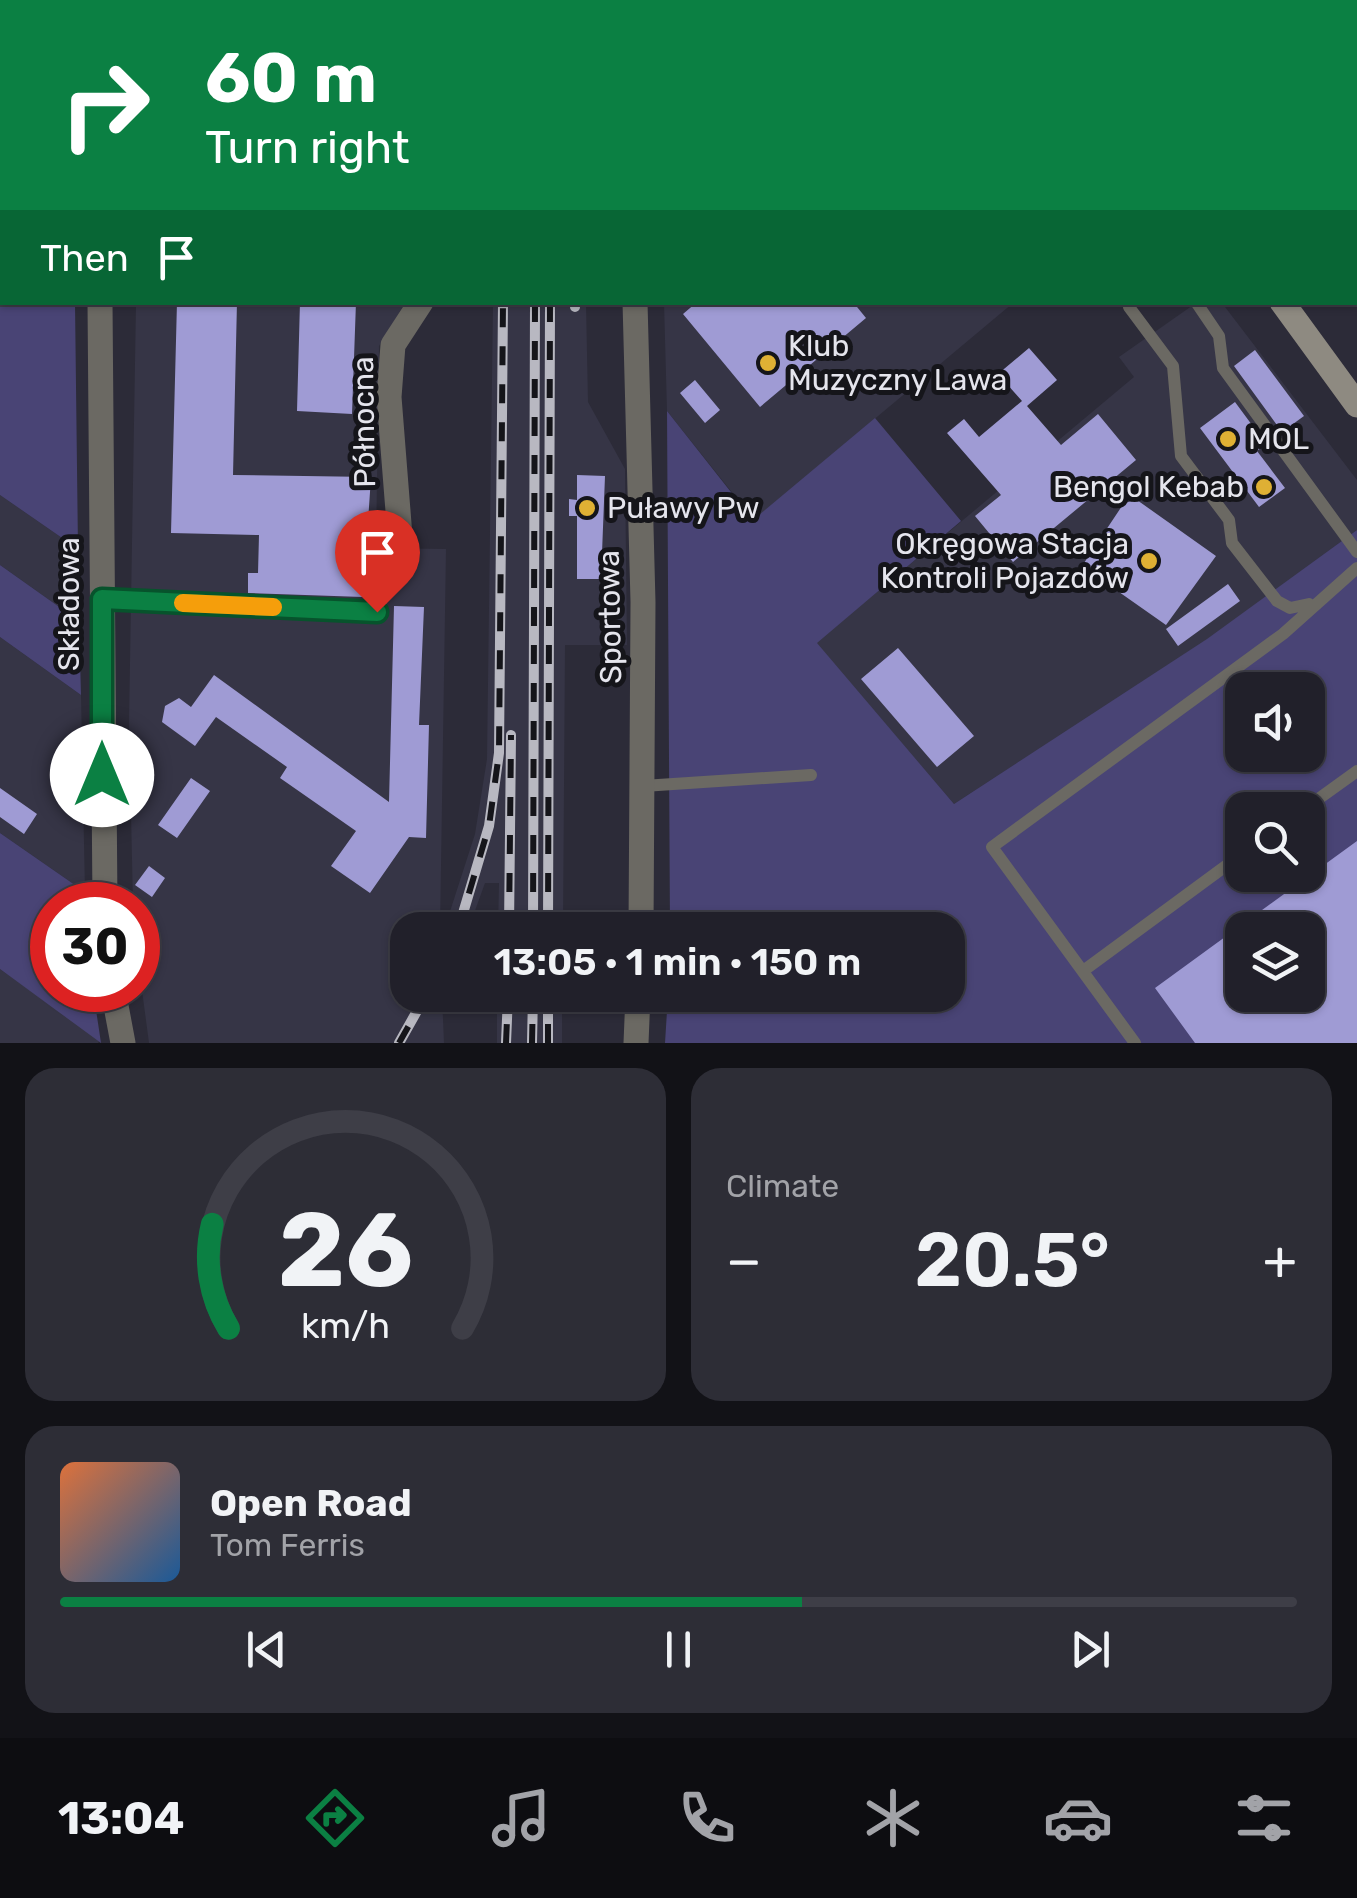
<!DOCTYPE html>
<html lang="en">
<head>
<meta charset="utf-8">
<style>
	:root { --surface:#21202a; --page:#2d2d36; --text:#f1f3f6; --muted:#a2a3a8; --line:#3e3e47; --accent:#0b8043 }
	body { margin:0; font-family:Rubik,sans-serif; background:var(--page); color:var(--text); height:100vh; display:flex; flex-direction:column; font-size:38px; white-space:nowrap }
	* { box-sizing:border-box; margin:0 }
	p { font-size:32px; color:var(--muted) }
	.icon { flex:none; width:55px; height:55px; fill:none; stroke:currentColor; stroke-width:2; stroke-linecap:round; stroke-linejoin:round }
	.map { position:relative; height:1043px; overflow:hidden }
	.sheet { display:flex; flex-direction:column; gap:25px; padding:25px; background:#121217; flex:1 }
	.sheet>* { flex:none }
	.hud { position:absolute; left:0px; top:0px; width:1358px; height:305px; box-shadow:0 2px 8px #0004,0 0 0 2px var(--line); background:#0b8043; color:#fff; overflow:hidden }
	.controls { position:absolute; left:1225px; top:672px; display:grid; gap:20px }
	.controls a { display:grid; place-items:center; width:100px; height:100px; border-radius:20px; background:var(--surface); box-shadow:0 2px 8px #0004,0 0 0 2px var(--line); font-size:50px }
	.speed { position:absolute; left:30px; top:882px; display:flex; gap:20px; font-size:50px; font-weight:700; text-align:center }
	.speed>* { display:grid; place-content:center; width:130px; height:130px; border-radius:50%; background:var(--surface); box-shadow:0 2px 8px #0004,0 0 0 2px var(--line); line-height:1 }
	.speed .limit { border:15px solid #d22; background:#fff; color:#111 }
	.pin { position:absolute; display:grid; place-items:center; width:85px; height:85px; color:#fff; margin:-102px -42px; border-radius:50% 50% 50% 0; rotate:-45deg; box-shadow:0 0 10px #0007 }
	.pin .icon { rotate:45deg }
	.me { position:absolute; width:110px; margin:-55px; rotate:0deg; stroke-linejoin:round; filter:drop-shadow(0 0 8px #0008) }
	.turn { display:flex; align-items:center; gap:35px; height:210px; padding:0 40px; font-size:45px }
	.turn .icon { width:130px; height:130px; stroke-width:2.5 }
	.turn b { display:block; font-size:70px; line-height:85px }
	.then { display:flex; align-items:center; height:95px; padding:0 40px; background:#0003; gap:20px; font-size:38px }
	.big { font-size:75px; font-weight:600; line-height:1.1 }
	.sheet .card { flex:1; display:flex; flex-direction:column; justify-content:center; gap:15px; min-width:0; padding:0 35px; border-radius:30px; background:var(--page) }
	.sheet .dial { align-items:center; gap:0 }
	.dial svg { height:260px; overflow:visible; fill:none; stroke:var(--line); stroke-width:7; stroke-linecap:round; text-anchor:middle }
	.dial text { fill:var(--text); stroke:none }
	.song { display:flex; align-items:center; gap:30px }
	.cover { width:120px; height:120px; border-radius:15px; background:linear-gradient(135deg,hsl(20 70% 55%),hsl(210 70% 35%)) }
	.played { height:10px; border-radius:5px; background:linear-gradient(90deg,var(--accent) 60%,var(--line) 60%) }
	.keys { display:flex; justify-content:space-around; direction:ltr }
	.heat { display:flex; justify-content:space-between; align-items:center; font-size:55px; direction:ltr }
	.sheet .tiles { flex:1; display:grid; gap:25px; grid-template-columns:1fr 1fr }
	.card:last-child { grid-column:span 2 }
	.trip { position:absolute; left:390px; top:912px; width:575px; height:100px; border-radius:30px; background:var(--surface); box-shadow:0 2px 8px #0004,0 0 0 2px var(--line); font-weight:600; line-height:100px; text-align:center }
	.tab-bar { display:flex; height:160px; justify-content:space-around; align-items:center; background:#0d0d11; color:var(--muted) }
	.tab-bar .icon { width:70px; height:70px }
	.tab-bar .selected { color:var(--accent) }
	.tab-bar b { font-size:45px; color:var(--text) }
	.map>svg:first-child { display:block }
</style>
</head>
<body>
<div class="map">
<svg width="1357" height="1043" viewBox="0 0 1357 1043">
	<rect width="100%" height="100%" fill="#2c2b38"/>
	<path fill="#363546" d="M145 0H443L145 2Z
		M655 0H874L876 2H655Z
		M136 303H405L379 346 376 548 446 549 440 930H408V995H442L444 1043H149L138 960V905H133L129 723Z
		M493 303H586L588 402 625 469 627 645H565L563 930H498L499 883H485L468 930H444L475 834 487 759Z
		M664 303H1013L754 520 667 411Z
		M1196 303H1222L1357 480V530L1208 639 954 804 816 643 1134 377 1119 357Z
		M0 495 78 549 79 621 0 565Z
		M0 637 81 695 85 892 0 833Z
		M0 969 100 1040 98 1043H0Z
		M497 995H562V1043H497Z"/>
	<path fill="#494475" fill-rule="evenodd" d="M0 21 2 302 75 303 78 549 0 495Z
		M667 411 753 520 875 418 961 521 817 643 954 804 1207 639 1357 530V1043H665L668 995H948V930H670ZM1242 690H1308V755H1242ZM1242 810H1308V875H1242ZM1242 930H1308V995H1242Z
		M0 565 79 621 81 695 0 637Z
		M0 833 85 892V905H52V990H93L101 1043 0 969Z"/>
	<path fill="#9f9bd4" fill-rule="evenodd" d="M177 302H237L233 475 371 477 363 597 248 593V573H258L259 535 171 533Z
		M300 302H356L352 414 297 411Z
		M697 302H853L866 318 760 407 683 314Z
		M1029 348 1057 380 1027 406 1061 445 1098 414 1136 460 1013 562 975 516 1001 495 947 433 964 419 979 437 1022 401 998 374Z
		M1255 350 1304 416 1282 432 1234 366Z
		M695 380 720 410 705 423 680 393Z
		M1235 402 1266 444 1257 451 1285 488 1259 507 1200 428Z
		M577 475 605 476 601 579H577V516H569V499L577 500Z
		M1137 500 1216 556 1166 625 1082 566 1124 503Z
		M1228 584 1240 601 1178 646 1166 629Z
		M394 606 424 607 419 725H429L426 838 409 837 370 893 331 866 356 831 280 778 287 767 216 717 195 746 162 722 165 706 179 698 191 707 214 675 389 802Z
		M898 648 974 736 937 767 861 679Z
		M191 778 210 791 177 838 158 825Z
		M0 788 37 814 24 834 0 817Z
		M1357 841V1043H1195L1155 988ZM1242 930H1308V995H1242Z
		M149 866 165 878 152 897 135 885Z"/>
	<g fill="none" stroke-linecap="round" stroke-linejoin="round">
		<path stroke="#6b6963" stroke-width="12" d="M979 0 981 2
			M1130 302 1129 307 1173 366 1181 456 1229 520 1232 543 1277 601 1290 608 1309 604
			M1196 302 1219 336 1223 368 1357 552
			M102 599 377 612 401 549
			M643 786 811 775
			M1303 810 1357 771
			M1083 971 1242 854
			M1135 1043 992 847 1283 634 1357 568"/>
		<path stroke="#6b6963" stroke-width="25" d="M96 0V2
			M627 0V2
			M908 0 910 2
			M1214 0 1217 2
			M457 2V0
			M1355 79 1357 77
			M1355 133 1357 135
			M100 302 105 905
			M635 302 643 602 641 930
			M401 549 389 397 393 345 421 302
			M113 990 123 1043
			M636 1043 638 995"/>
		<path stroke="#8e8a81" stroke-width="25" d="M1061 0 1063 2
			M1282 302 1357 405"/>
		<defs>
			<path id="rail" d="M574 0V2
				M519 2V0
				M536 2V0
				M551 2V0
				M575 302V307
				M458 930 489 826 499 753 503 302
				M509 930 511 735
				M533 930 535 302
				M548 930 550 302
				M399 1043 426 995
				M506 1043 508 995
				M532 1043 533 995
				M548 1043V995"/>
		</defs>
		<use href="#rail" stroke="#b8b8c1" stroke-width="10"/>
		<use href="#rail" stroke="#15151a" stroke-width="6" stroke-dasharray="19" stroke-linecap="butt"/>
	</g>
	<g fill="none" stroke-linecap="round" stroke-linejoin="round">
		<defs>
			<path id="route" d="M102 775V599L377 612"/>
		</defs>
		<use href="#route" stroke="#07532c" stroke-width="25"/>
		<use href="#route" stroke="#0b8043" stroke-width="18"/>
		<path stroke="#f59e0b" stroke-width="18" d="M183 603 273 607"/>
	</g>
	<g fill="#dfb034" stroke="#15151a" stroke-width="4">
		<circle cx="768" cy="363" r="10"/>
		<circle cx="1228" cy="439" r="10"/>
		<circle cx="1264" cy="487" r="10"/>
		<circle cx="587" cy="508" r="10"/>
		<circle cx="1149" cy="561" r="10"/>
	</g>
	<g text-anchor="middle" dominant-baseline="central" stroke-width="10" stroke-linejoin="round" paint-order="stroke">
		<g font-size="30" fill="#e5e5ed" stroke="#15151a" text-anchor="start">
			<text x="788" y="346">Klub<tspan x="788" dy="34">Muzyczny Lawa</tspan></text>
			<text x="1248" y="439">MOL</text>
			<text x="1244" y="487" text-anchor="end">Bengol Kebab</text>
			<text x="607" y="508">Puławy Pw</text>
			<text x="1129" y="544" text-anchor="end">Okręgowa Stacja<tspan x="1129" dy="34">Kontroli Pojazdów</tspan></text>
		</g>
		<g font-size="30" fill="#e5e5ed" stroke="#15151a">
			<text transform="translate(364 422) rotate(-91)">Północna</text>
			<text transform="translate(69 604) rotate(-90)">Składowa</text>
			<text transform="translate(610 617) rotate(-91)">Sportowa</text>
		</g>
	</g>
</svg>
<div class="controls">
<a><svg class="icon" aria-label="sound" viewBox="0 0 24 24"><path d="M4 9h4l5-4v14l-5-4H4zM17 9q2 3 0 6"/></svg></a>
<a><svg class="icon" aria-label="search" viewBox="0 0 24 24"><circle cx="10" cy="10" r="6"/><path d="M15 15l6 6"/></svg></a>
<a><svg class="icon" aria-label="layers" viewBox="0 0 24 24"><path d="M12 4l9 5-9 5-9-5zM3 14l9 5 9-5"/></svg></a>
</div>
<div class="speed"><div class="limit">30</div></div>
<div class="pin" style="left:377px;top:612px;background:#d93025"><svg class="icon" aria-label="arrive" viewBox="0 0 24 24"><path d="M6 21V4h12l-3 4 3 4H6"/></svg></div>
<svg class="me" style="left:102px;top:775px" viewBox="-20 -20 40 40"><circle r="19" fill="#fff"/><path d="M0-13L10 11 0 6-10 11z" fill="#0b8043"/></svg>
<div class="trip">13:05 · 1 min · 150 m</div>
<div class="hud">
<div class="turn"><svg class="icon" aria-label="right" viewBox="0 0 24 24"><path d="M7 20v-9h11M14 6l5 5-5 5"/></svg><div><b>60 m</b>Turn right</div></div>
<div class="then">Then<svg class="icon" aria-label="arrive" viewBox="0 0 24 24"><path d="M6 21V4h12l-3 4 3 4H6"/></svg></div>
</div>
</div>
<section class="sheet">
<div class="tiles">
<div class="card dial"><svg viewBox="0 0 100 80">
<path d="M14 69A42 42 0 1 1 86 69"/>
<path d="M14 69A42 42 0 0 1 9 37" stroke="#0b8043"/>
<text x="50" y="56" font-size="32" font-weight="700">26</text>
<text x="50" y="72" font-size="11">km/h</text>
</svg></div>
<div class="card"><p>Climate</p>
<div class="heat"><a>−</a><b class="big">20.5°</b><a>+</a></div>
</div>
<div class="card">
<div class="song"><i class="cover"></i><div><b>Open Road</b><p>Tom Ferris</p></div></div>
<div class="played"></div>
<div class="keys"><svg class="icon" aria-label="previous" viewBox="0 0 24 24"><path d="M18 5L8 12l10 7zM5 5v14"/></svg><svg class="icon" aria-label="pause" viewBox="0 0 24 24"><path d="M8 5v14M16 5v14"/></svg><svg class="icon" aria-label="next" viewBox="0 0 24 24"><path d="M6 5l10 7-10 7zM19 5v14"/></svg></div>
</div>
</div>
</section>
<nav class="tab-bar">
<b>13:04</b>
<svg class="icon selected" aria-label="directions" viewBox="0 0 24 24"><path d="M12 3l9 9-9 9-9-9zM9 14v-3h6M13 9l2 2-2 2"/></svg>
<svg class="icon" aria-label="music" viewBox="0 0 24 24"><path d="M9 18V5l10-2v13"/><circle cx="6" cy="18" r="3"/><circle cx="16" cy="16" r="3"/></svg>
<svg class="icon" aria-label="phone" viewBox="0 0 24 24"><path d="M5 4h4l2 5-3 2q2 4 5 5l2-3 5 2v4C11 20 4 13 5 4z"/></svg>
<svg class="icon" aria-label="climate" viewBox="0 0 24 24"><path d="M12 3v18M4 7l16 10M4 17L20 7"/></svg>
<svg class="icon" aria-label="car" viewBox="0 0 24 24"><path d="M5 17H2v-5l4-1 3-4h7l3 4 3 1v5h-3M9 17h6M6 11h13"/><circle cx="7" cy="17" r="2"/><circle cx="17" cy="17" r="2"/></svg>
<svg class="icon" aria-label="filters" viewBox="0 0 24 24"><path d="M4 7h16M4 17h16"/><circle cx="9" cy="7" r="2"/><circle cx="15" cy="17" r="2"/></svg>
</nav>
</body>
</html>
